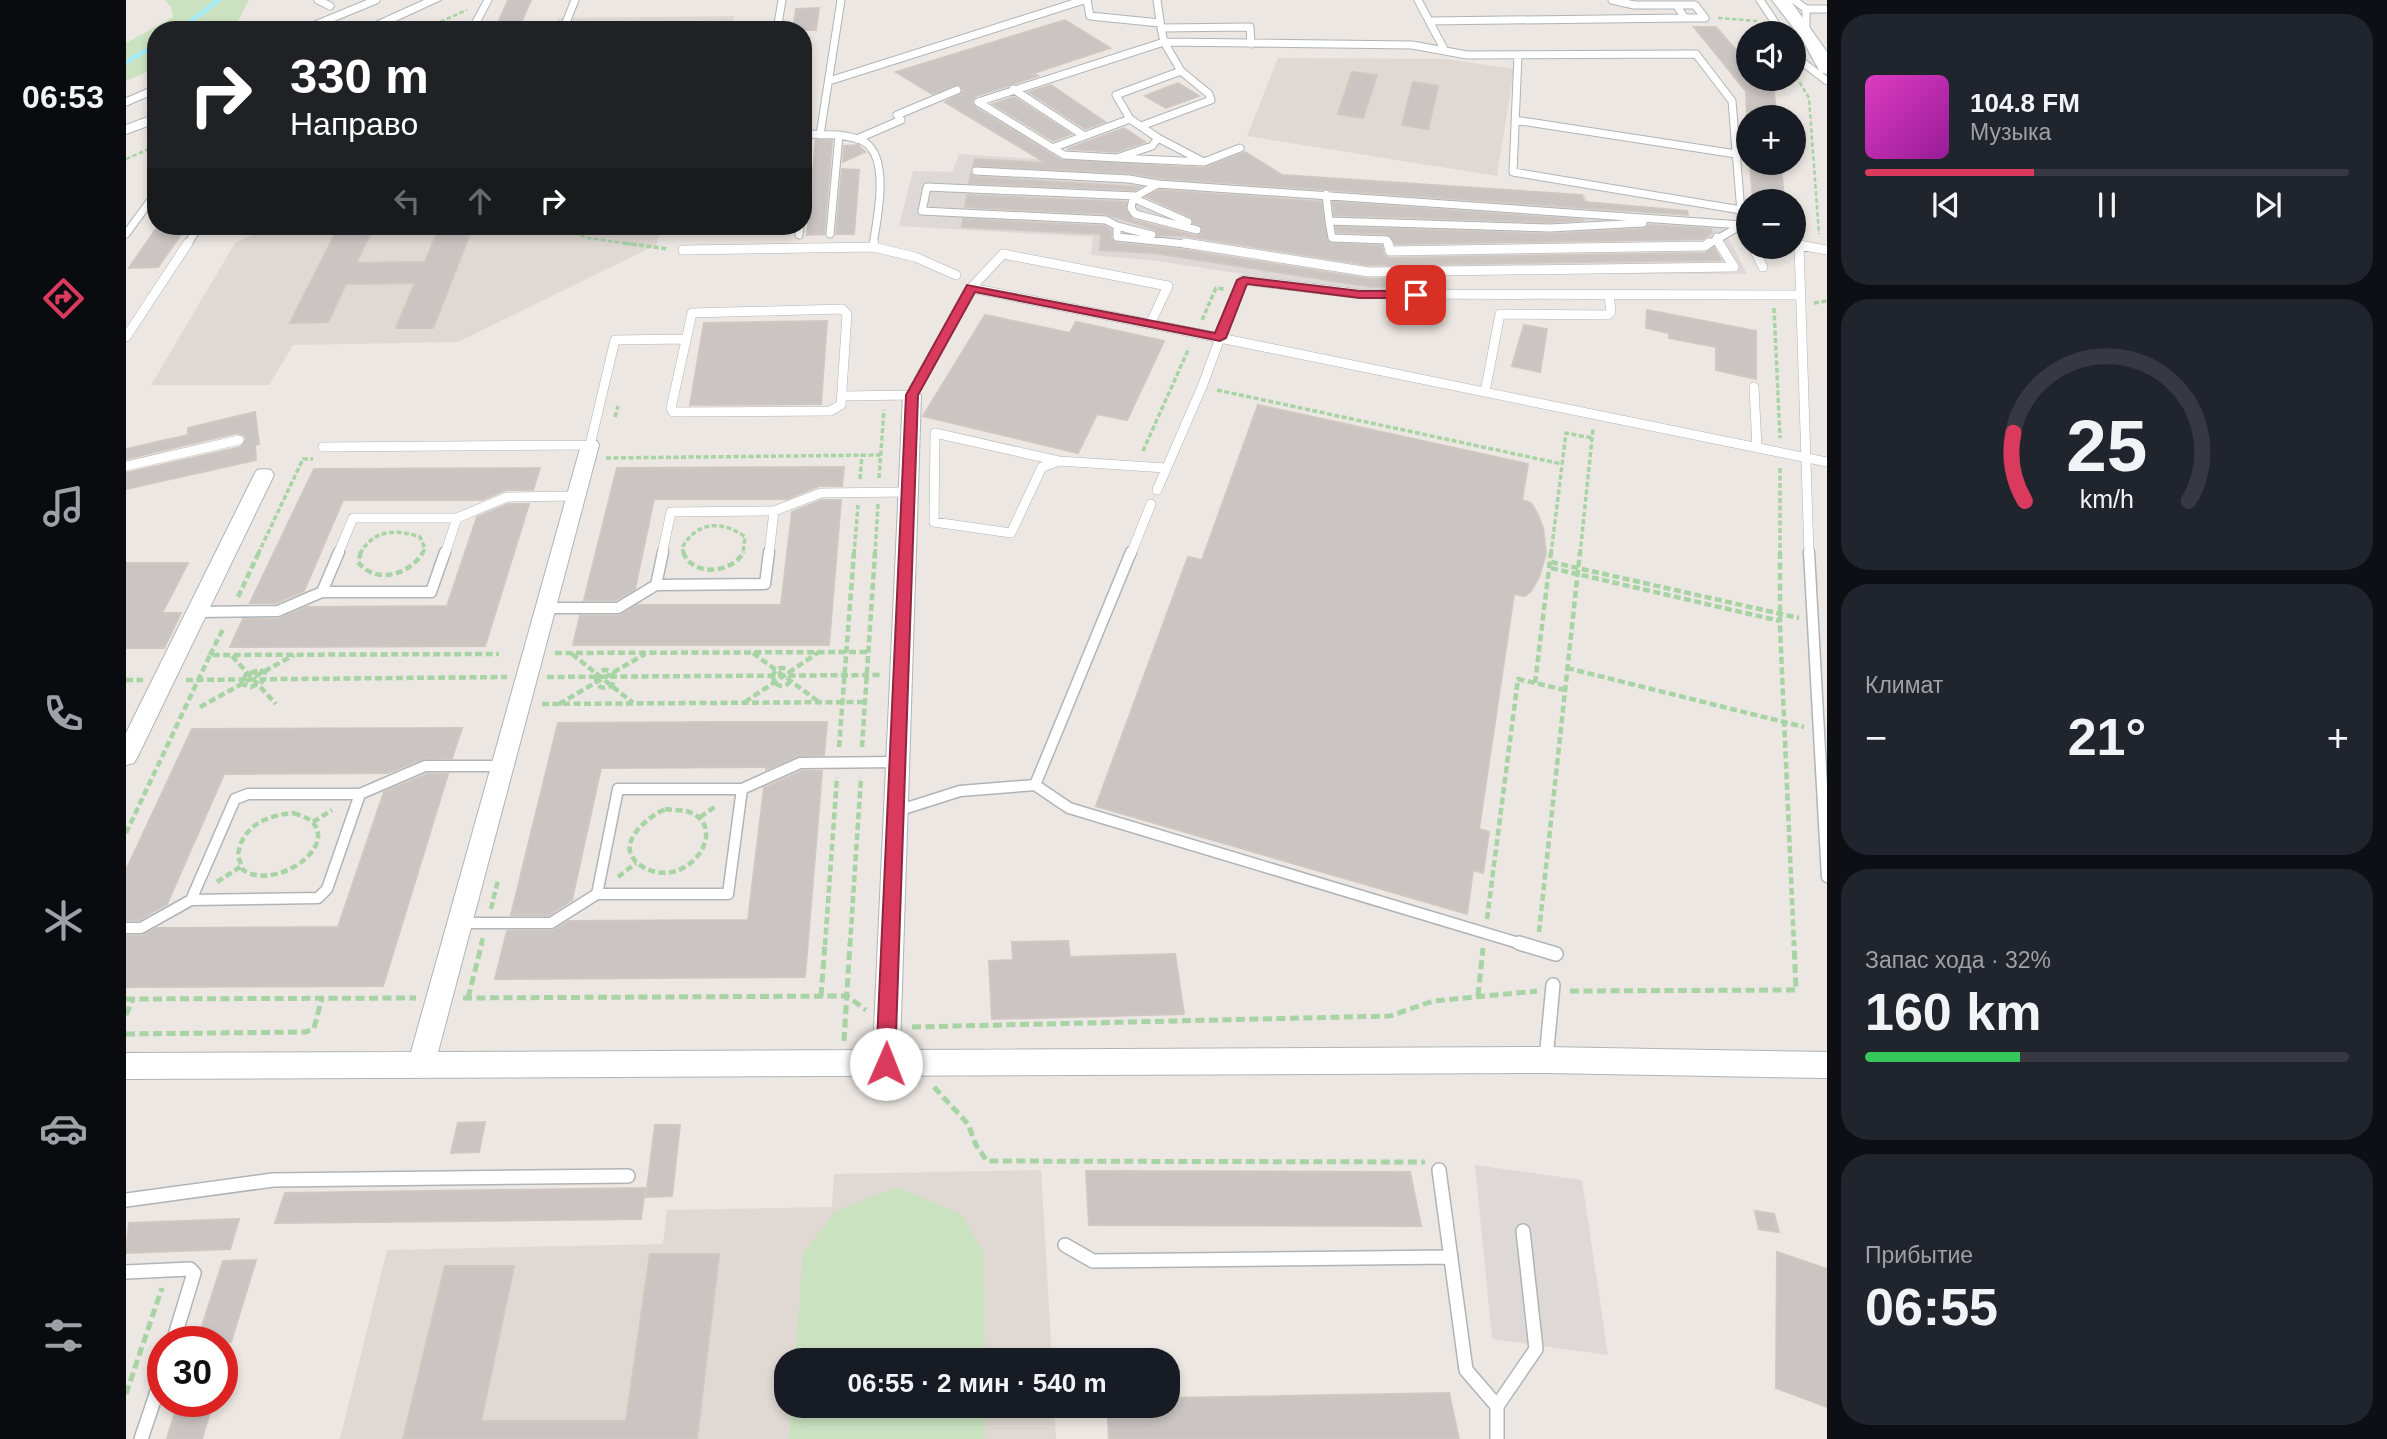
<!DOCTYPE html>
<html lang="ru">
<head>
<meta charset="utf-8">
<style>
	:root { --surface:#171b24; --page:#20242c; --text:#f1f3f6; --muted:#9ea1a6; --line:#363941; --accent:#da3a5e }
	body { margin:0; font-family:Arial,sans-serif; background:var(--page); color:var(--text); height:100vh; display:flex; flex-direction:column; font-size:26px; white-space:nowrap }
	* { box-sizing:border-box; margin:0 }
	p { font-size:23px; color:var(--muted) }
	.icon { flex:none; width:38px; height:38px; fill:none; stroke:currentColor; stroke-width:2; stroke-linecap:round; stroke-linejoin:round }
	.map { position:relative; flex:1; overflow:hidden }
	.panel { display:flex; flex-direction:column; gap:14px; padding:14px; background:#0d0f14; width:560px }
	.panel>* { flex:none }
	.hud { position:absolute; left:21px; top:21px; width:665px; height:214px; border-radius:28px; box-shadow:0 4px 10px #0003; background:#202124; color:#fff; overflow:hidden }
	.tools { position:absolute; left:1610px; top:21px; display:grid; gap:14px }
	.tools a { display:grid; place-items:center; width:70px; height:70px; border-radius:50%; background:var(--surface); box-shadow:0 4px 10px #0003; font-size:35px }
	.speed { position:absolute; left:21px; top:1326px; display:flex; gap:14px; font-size:35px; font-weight:700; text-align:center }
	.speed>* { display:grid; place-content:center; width:91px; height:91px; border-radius:50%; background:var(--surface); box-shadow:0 4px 10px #0003; line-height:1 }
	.speed .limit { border:10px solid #d22; background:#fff; color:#111 }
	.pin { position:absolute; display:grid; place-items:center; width:60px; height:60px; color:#fff; margin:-30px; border-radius:14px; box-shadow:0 4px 10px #0006 }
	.me { position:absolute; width:77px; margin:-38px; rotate:1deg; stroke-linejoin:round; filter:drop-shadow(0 0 5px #0008) }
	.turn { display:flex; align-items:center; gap:24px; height:147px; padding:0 28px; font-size:32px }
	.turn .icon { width:91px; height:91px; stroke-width:2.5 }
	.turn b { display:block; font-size:49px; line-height:60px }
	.lanes { display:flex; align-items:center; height:66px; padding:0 28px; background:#0003; justify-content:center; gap:35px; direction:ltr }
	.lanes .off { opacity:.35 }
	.big { font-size:52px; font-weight:700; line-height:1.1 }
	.panel .card { flex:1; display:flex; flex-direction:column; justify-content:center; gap:10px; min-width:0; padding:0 24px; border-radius:28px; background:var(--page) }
	.panel .dial { align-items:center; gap:0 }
	.dial svg { height:182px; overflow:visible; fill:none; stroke:var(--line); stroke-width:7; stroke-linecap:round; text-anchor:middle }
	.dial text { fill:var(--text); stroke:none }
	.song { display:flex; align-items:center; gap:21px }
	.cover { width:84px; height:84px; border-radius:10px; background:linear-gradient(135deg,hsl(310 70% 55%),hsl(300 70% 35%)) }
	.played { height:7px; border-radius:4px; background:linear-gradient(90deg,var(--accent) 35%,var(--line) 35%) }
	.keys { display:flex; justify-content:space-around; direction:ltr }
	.heat { display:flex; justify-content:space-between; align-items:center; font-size:38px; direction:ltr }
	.charge { height:10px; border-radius:5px; background:linear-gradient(90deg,#34c759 32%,var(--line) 0) }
	.trip { position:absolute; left:648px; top:1348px; width:406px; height:70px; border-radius:28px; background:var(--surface); box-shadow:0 4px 10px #0003; font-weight:700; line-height:70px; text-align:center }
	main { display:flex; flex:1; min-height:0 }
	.dock { display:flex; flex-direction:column; width:126px; justify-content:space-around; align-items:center; background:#090b0e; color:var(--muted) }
	.dock .icon { width:49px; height:49px }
	.dock .active { color:var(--accent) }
	.dock b { font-size:32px; color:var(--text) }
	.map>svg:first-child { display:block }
</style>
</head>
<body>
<main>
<nav class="dock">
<b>06:53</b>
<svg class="icon active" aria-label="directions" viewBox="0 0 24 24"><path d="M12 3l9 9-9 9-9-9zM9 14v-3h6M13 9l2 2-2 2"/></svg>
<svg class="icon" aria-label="music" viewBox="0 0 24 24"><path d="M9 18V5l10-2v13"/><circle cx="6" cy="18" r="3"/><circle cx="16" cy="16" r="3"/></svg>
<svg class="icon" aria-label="phone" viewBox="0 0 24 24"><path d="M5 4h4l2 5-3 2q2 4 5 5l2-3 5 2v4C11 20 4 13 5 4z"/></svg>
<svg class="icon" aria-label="climate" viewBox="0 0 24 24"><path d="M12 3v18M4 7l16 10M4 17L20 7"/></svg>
<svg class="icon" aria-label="car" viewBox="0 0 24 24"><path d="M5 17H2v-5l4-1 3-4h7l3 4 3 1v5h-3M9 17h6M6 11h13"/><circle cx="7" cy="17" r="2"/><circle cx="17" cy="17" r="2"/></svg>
<svg class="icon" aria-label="filters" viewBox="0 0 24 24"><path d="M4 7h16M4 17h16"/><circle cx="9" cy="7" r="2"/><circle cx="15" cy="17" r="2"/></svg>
</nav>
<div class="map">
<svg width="1701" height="1439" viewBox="0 0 1701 1439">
	<rect width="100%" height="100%" fill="#ece7e2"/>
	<path fill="#ded9d7" d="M833 154 1459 195 1465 208 1595 223 1621 274H1307L1297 291 1235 292 1025 260 965 255 967 237 773 226 787 171 826 172Z
		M1349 1165 1456 1180 1482 1355 1366 1339Z"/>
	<path fill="#dfd8d3" d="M608 16 606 30H428L432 18Z
		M1152 58 1320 59 1388 69 1371 176 1121 136Z
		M145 226H536L530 245 332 342 167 345 143 385H25L109 243Z
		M915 1170 926 1360H660V1405H928L930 1439H214L261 1250 537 1244 541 1210 706 1207 708 1174Z"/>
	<path fill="#cbe2c0" d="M39 0H123L107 30H30V68L0 81V43L47 17 45 7Z
		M771 1187 835 1214 858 1253 859 1360H669L677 1253 710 1211Z
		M665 1405H859V1439H663Z"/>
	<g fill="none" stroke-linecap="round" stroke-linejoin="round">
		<path stroke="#a7edf8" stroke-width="4.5" d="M53 30 93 0
			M0 62 30 45"/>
	</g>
	<path fill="#cac4c2" stroke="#d0c7c1" stroke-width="2" d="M382 0H405L392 30H369Z
		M693 8 690 30H667L670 9Z
		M939 20 984 48 908 73 912 76 850 96 846 102 849 107 935 160 1078 168 1119 152 1156 175 1456 195 1458 202 1561 211 1562 215 1033 178 1003 173 847 166 849 159 920 163 819 102 835 94 837 90 834 85 806 94 770 72Z
		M1568 27H1590L1613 54H1616L1622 62V79H1637L1648 92 1650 117H1621L1620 91Z
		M1226 72 1251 75 1237 118 1212 114Z
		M1287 82 1312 86 1302 129 1276 125Z
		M1052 83 1073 96 1040 108 1019 96Z
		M925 85 979 122 959 129 903 92Z
		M888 97 945 134 927 141 867 104Z
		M998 128 1019 142 990 152 941 149Z
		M690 140 706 141 704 167 701 168H704L698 234 681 235Z
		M732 145 739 152 717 162 718 146Z
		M1624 163H1655L1658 201 1627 200Z
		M716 169 733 170 728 234H710Z
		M845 174 850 177 1014 187 1009 190 843 183Z
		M1033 190 1195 202 1203 243 1256 246 1258 255 1264 258 1579 253 1588 248 1595 260 1243 265 1060 236 1032 235 1028 229 980 214 839 207 841 195 1000 202V210L1007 220 1069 236 1075 235 1077 228 1068 223 1065 217 1021 197Z
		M1207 202 1458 220 1424 222 1208 215Z
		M837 219 978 226 985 230V239L990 243 1058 250 1242 279 1292 278 1295 284 1247 287 1028 253 974 250 975 234 836 227Z
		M1523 225 1585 229 1586 233 1577 239 1269 244 1263 234 1211 232 1210 227 1424 234 1517 229Z
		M32 226H61L32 267 3 268Z
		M314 226H347L307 328H270L289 283 220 284 202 322 164 323 211 230H246L230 263 299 262Z
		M1521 310 1630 331V379L1590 370V347L1543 338V333L1520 328Z
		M859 315 944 333 950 322 1038 341 1001 420 971 414 952 453 797 416Z
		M701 321 695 404 564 405 578 323Z
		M1398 325 1421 329 1414 372 1386 366Z
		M1132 405 1402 464 1396 500 1405 503 1412 515 1417 528 1420 553 1413 577 1405 591 1399 596 1388 594 1353 829 1363 832 1357 873 1347 870 1341 914 970 806 1062 557 1076 560Z
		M129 412 133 444 129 445 130 460 0 489V473L115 447 120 439 118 435 111 433 0 459V449L62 435V428Z
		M718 467 716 486H693L661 499H528L509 589 490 600H458L491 468Z
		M414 468 407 490H380L356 500H217L178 591 150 603H124L188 469Z
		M696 500H715L703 645H447L454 616H493L511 605H655L666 512Z
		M382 504H403L359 646 104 647 117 619H153L181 607 321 606 351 517Z
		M0 563H62L36 613H55L38 648H0Z
		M602 722H701L698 755 671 756 640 770V767L475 768 446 900 423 915H385L432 723Z
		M336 728 326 758 296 759 262 773 98 774 41 904 13 920H0V870L66 729Z
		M676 771H696L679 977 369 979 381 931H426L443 921 622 920 638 788Z
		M301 774H322L257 986 0 987V936H16L31 928 212 927 258 792Z
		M942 941 944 957 1049 954 1058 1014 866 1019 863 961 887 960 886 942Z
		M359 1122 353 1152 325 1153 332 1123Z
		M529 1125H554L546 1196 520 1197Z
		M960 1171 1284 1172 1295 1226 963 1225Z
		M519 1188 515 1219 149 1223 159 1193Z
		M1629 1211 1648 1214 1653 1232 1633 1229Z
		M113 1219 104 1249 0 1253 3 1223Z
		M1651 1252 1701 1269V1407L1650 1388Z
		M524 1254H593L571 1439H277L319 1266H388L355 1421H500Z
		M130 1260 105 1342H71L97 1261Z
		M1323 1393 1333 1439H983L981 1405H1041V1398Z
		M52 1402H87L76 1439H41Z"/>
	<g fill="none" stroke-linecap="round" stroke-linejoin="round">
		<defs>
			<path id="service-far3" d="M192 0 204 6
				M961 0 964 16 1034 23
				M1031 0 1035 28
				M1292 0 1319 51
				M1486 0 1508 5H1550
				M1634 0 1656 33
				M1668 0 1680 9V33
				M1550 5H1569L1579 18H1559Z
				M1680 9H1701
				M1303 21 1559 18
				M177 30 250 0
				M346 30 362 0
				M437 30 449 0
				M651 30 656 0
				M1038 42 1286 45 1341 55 1570 54 1606 101 1616 225 1622 227
				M1038 42 1055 71 990 95 1004 119 1032 138 1026 146 991 158 1078 162 1114 148
				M1668 50 1675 61 1701 81
				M1392 55 1387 172 1615 210
				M703 81 958 0
				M887 89 957 135
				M0 102 30 89
				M1389 120 1610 154
				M1015 126 1085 100 1083 94 1055 71
				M677 134 713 135 704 234
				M694 135 715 0
				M713 135C722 137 732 137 740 143 764 161 751 219 747 245
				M1032 138 1076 161
				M731 139 775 120 771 115 831 90
				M926 148 1004 119
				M991 158 938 155 852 102 1038 42 1035 28 1124 27 1125 44
				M850 171 1003 179 1032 184 1616 225
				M1032 184 1007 198 1005 208 1009 214 1071 230
				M677 185 681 135
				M1200 194 1203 221 1424 228 1517 223
				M1010 196 801 187 796 211 980 220 991 226V237L1070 245
				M1007 198 1062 222
				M1203 221 1206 238 1261 240 1262 245
				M991 226 1026 235
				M0 234 30 193
				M673 235 674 226
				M1591 237 1593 245
				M1668 244 1672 245
				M61 245 73 226
				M1581 245 1614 226"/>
			<path id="service-far2" d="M1059 243 1243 272 1608 267 1593 243
				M1262 243 1264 251 1579 246 1583 243
				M1668 244 1701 250
				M1673 245 1683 554
				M747 247 748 243
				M1627 247 1637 267
				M557 250 747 247 789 257 830 275
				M845 288 1094 338 1117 280 1235 294 1674 295
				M716 309 721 314 715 405 704 411 547 412 545 408 566 313Z
				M0 337 62 243
				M1628 387 1631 448
				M1359 392 1374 314 1482 315 1485 312 1483 295
				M716 396 786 395 845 288 877 254 1042 286 1024 324
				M809 433 933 461 916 467 885 533 808 522Z
				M197 447 464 445 489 340 559 339
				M933 461 1040 468
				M0 466 113 440
				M1031 490 1076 387 1094 338 1701 462
				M648 511 695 493 782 492
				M331 518 381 497 450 496
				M212 554 227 518H331L319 554
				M536 554 545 512 648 511 643 554
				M1005 554 1025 504"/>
			<path id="service-far1" d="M1683 552 1701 877
				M530 585 537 552
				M530 585 639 584 643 552
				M196 592H305L319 552
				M196 592 213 552
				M419 608H492L530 585
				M71 612 152 611 196 592
				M909 785 943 808 1399 945
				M492 789H616L602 894H471Z
				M616 789 674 763 772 762
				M122 794H234L201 889 192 898 65 900 109 799Z
				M234 794 299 766H376
				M771 811 834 791 909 785 1005 552
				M335 923H425L471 894
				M0 928H15L65 900"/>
			<path id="service" d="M1393 943 1430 954
				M1420 1059 1427 985
				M1313 1170 1340 1370 1371 1406V1439
				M0 1200 147 1180 502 1176
				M939 1245 967 1261 1325 1257
				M0 1272 64 1269 68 1273 47 1342
				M1371 1406 1410 1349 1397 1231
				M15 1439 37 1374"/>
			<path id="minor" d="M298 0H315L250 30H232Z
				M30 114V123L0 134V125Z
				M786 389 795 395 774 1050 1420 1047 1701 1052V1078L1420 1073 0 1079V1053L285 1052 455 445 457 441H471L473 445 312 1052 747 1050 777 395Z
				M138 469 145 470 148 475 12 756 8 763 0 765V733L128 475 131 470Z"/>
			<path id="secondary" d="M1646 0H1664L1701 52V74L1694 72 1676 39Z"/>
		</defs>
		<use href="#service-far3" stroke="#b0b4b7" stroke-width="9"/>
		<use href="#service-far2" stroke="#b0b4b7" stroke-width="10"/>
		<use href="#service-far1" stroke="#b0b4b7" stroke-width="13"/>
		<use href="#service" stroke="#b0b4b7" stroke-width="16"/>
		<use href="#minor" stroke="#b0b4b7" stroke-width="2"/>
		<use href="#secondary" stroke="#afb4b6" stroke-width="2"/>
		<path stroke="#a7d3a5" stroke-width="2.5" stroke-dasharray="4.5 2.5" stroke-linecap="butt" d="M1592 18 1631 21
			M295 30 341 10
			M1670 76 1683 98 1693 234
			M0 159 30 146
			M428 226 462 238 511 245"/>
		<path stroke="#a7d3a5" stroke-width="3.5" stroke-dasharray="5 2.5" stroke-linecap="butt" d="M498 243 542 249
			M1688 303 1701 301
			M1648 308 1654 438
			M1076 320 1090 288 1098 289
			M1091 390 1436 464
			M489 417 492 406
			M1017 451 1063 348
			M480 458 754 455
			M1654 468V554
			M753 478 758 410
			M734 479 736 455
			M132 554 177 459H187
			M234 554C247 529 271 529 294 537L299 549 296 554
			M558 554 556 548C570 521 597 520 619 537L617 554
			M728 554 732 505
			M749 554 752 504
			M1425 554 1440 433 1466 438
			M1454 554 1467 429"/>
		<path stroke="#a7d3a5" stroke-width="4.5" stroke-dasharray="7 3.5" stroke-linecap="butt" d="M235 552 232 562C250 585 284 575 297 552
			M557 552C567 578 606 573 618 552
			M1654 552V627L1668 945
			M1425 562 1673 618
			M1425 568 1654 621
			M112 597 133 552
			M429 653 743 652
			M627 653 693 702
			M446 654 507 703
			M84 655 98 627
			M106 656 150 704
			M647 677a9 9 0 1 1 18 0a9 9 0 1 1-18 0Z
			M1441 668 1678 727
			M470 679a9 9 0 1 1 18 0a9 9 0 1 1-18 0Z
			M134 670 139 673 136 682 125 687 116 684 120 674Z
			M421 677 755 675
			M0 680H17
			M60 680 381 677
			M1409 683 1425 552
			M619 702 693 652
			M416 704 739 702
			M433 704 519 654
			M74 707 168 655
			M713 747 728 552
			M736 747 749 552
			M539 809C546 810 554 810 560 811 607 824 563 893 517 867 485 848 518 819 539 809Z
			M168 813C173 815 180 817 184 820 215 845 150 892 117 870L112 856C115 826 141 815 168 813Z
			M574 817 590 806
			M187 822 206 810
			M0 833 84 655 373 654
			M492 877 510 863
			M91 882 114 867
			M365 909 372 880
			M1361 919 1392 679 1439 690
			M1413 932 1454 552
			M355 945 357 937
			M699 945 711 777
			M724 945 735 777"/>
		<path stroke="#a7d3a5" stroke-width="5" stroke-dasharray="9 4.5" stroke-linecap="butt" d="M1444 991 1670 990 1668 943
			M695 996 699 943
			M1352 996 1357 948
			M337 998 721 996 740 1010
			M342 998 356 943
			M0 999 290 998
			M0 1015 7 999
			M786 1027 1264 1016 1307 1001 1411 991
			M0 1034 180 1032 188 1028 196 998
			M718 1041 724 943
			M808 1087 842 1124 850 1145 861 1161 1299 1162
			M0 1394 36 1288"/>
		<use href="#service-far3" stroke="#fff" stroke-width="7"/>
		<use href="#service-far2" stroke="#fff" stroke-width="9"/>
		<use href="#service-far1" stroke="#fff" stroke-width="10"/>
		<use href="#service" stroke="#fff" stroke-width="13"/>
		<use href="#minor" fill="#fff" fill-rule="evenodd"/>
		<use href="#secondary" fill="#fff" fill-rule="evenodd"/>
	</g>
	<path fill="#da3a5e" stroke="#8e263d" stroke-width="2" d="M1117 277 1234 291H1290L1295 295 1290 298H1234L1121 284 1100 338 1094 341 849 292 792 395 769 1064 767 1071 760 1073 753 1071 750 1064 780 395 841 285 1089 333 1111 280Z"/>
</svg>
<div class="tools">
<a><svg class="icon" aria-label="sound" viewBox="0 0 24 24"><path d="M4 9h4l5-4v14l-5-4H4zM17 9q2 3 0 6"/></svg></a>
<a>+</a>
<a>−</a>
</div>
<div class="speed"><div class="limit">30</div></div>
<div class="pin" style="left:1290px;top:295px;background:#d93025"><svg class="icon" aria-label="arrive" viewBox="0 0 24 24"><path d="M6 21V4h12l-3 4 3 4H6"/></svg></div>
<svg class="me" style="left:760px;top:1064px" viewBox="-20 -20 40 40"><circle r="19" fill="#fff"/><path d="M0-13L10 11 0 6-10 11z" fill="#da3a5e"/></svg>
<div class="trip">06:55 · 2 мин · 540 m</div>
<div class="hud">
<div class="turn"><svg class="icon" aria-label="right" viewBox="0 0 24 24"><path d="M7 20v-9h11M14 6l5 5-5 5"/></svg><div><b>330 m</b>Направо</div></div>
<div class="lanes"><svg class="icon off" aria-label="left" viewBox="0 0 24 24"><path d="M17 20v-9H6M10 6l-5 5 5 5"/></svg><svg class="icon off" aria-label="ahead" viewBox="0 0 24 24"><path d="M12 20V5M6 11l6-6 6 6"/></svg><svg class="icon" aria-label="right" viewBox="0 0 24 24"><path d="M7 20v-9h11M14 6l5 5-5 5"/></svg></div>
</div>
</div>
<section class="panel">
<div class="card">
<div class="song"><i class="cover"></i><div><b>104.8 FM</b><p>Музыка</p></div></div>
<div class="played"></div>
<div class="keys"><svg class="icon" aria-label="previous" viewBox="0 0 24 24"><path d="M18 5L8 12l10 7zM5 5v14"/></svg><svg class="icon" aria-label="pause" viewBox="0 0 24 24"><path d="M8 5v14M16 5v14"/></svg><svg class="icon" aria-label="next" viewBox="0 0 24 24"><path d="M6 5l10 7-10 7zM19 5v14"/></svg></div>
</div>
<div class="card dial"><svg viewBox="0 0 100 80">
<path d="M14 69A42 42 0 1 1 86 69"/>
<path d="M14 69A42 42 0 0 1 9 39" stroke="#da3a5e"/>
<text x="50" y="56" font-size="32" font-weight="700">25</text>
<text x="50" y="72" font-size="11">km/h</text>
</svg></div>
<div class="card"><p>Климат</p>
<div class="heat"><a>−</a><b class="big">21°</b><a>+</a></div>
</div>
<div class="card"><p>Запас хода · 32%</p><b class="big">160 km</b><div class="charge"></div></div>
<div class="card"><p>Прибытие</p><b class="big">06:55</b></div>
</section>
</main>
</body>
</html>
